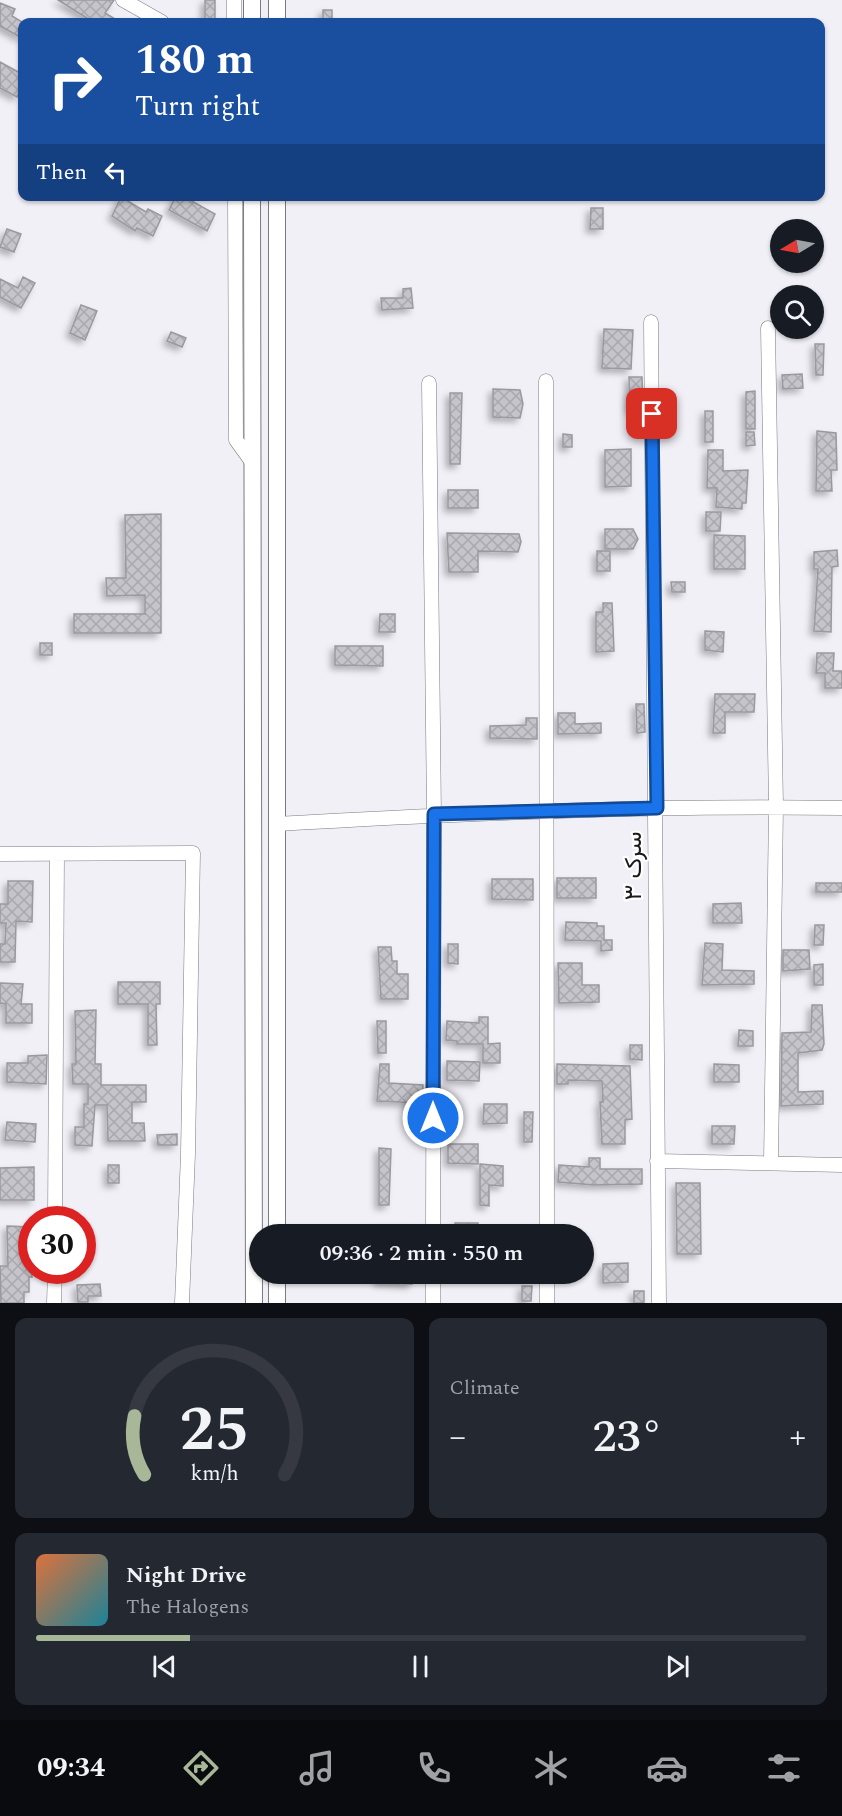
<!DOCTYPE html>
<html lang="en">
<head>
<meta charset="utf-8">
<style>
	:root { --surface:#171b24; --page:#242831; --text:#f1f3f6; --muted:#9ea1a6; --line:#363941; --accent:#a7b798 }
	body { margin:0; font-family:Spectral,Vazirmatn,serif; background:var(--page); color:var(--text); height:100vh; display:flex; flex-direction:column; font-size:22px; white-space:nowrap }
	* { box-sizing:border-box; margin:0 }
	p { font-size:20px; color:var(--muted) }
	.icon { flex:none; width:33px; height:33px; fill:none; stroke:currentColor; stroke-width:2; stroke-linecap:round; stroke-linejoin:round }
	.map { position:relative; height:1303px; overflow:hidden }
	.sheet { display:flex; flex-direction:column; gap:15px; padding:15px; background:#0d0f14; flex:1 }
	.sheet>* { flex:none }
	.banner { position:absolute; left:18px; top:18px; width:807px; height:183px; border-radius:12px; box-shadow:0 2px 4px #0004; background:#1a4fa0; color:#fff; overflow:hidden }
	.needle { width:39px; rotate:260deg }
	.fabs { position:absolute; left:770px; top:219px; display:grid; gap:12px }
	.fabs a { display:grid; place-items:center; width:54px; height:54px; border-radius:50%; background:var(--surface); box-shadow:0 2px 4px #0004; font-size:30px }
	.speed { position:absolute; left:18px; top:1206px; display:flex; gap:12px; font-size:30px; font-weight:700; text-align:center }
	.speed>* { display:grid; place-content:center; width:78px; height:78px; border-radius:50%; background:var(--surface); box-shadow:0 2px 4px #0004; line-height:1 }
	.speed .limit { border:9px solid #d22; background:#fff; color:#111 }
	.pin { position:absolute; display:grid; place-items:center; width:51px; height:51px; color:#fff; margin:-26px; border-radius:12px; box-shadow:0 3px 9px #0006 }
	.me { position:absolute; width:66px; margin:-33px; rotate:0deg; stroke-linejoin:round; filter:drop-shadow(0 0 4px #0008) }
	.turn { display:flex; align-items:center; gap:21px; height:126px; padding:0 18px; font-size:27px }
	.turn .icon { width:78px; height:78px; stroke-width:2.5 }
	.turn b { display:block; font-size:42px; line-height:51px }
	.then { display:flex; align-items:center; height:57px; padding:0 18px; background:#0003; gap:12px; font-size:22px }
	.big { font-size:45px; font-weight:600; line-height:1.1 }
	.sheet .widget { flex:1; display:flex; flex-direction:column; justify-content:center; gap:9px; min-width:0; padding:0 21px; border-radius:12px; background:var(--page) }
	.sheet .dial { align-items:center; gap:0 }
	.dial svg { height:156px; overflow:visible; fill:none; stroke:var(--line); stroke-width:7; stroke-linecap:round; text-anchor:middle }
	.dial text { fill:var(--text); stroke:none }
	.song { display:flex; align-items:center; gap:18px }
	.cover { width:72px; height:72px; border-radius:9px; background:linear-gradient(135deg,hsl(20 70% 55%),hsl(190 70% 35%)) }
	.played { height:6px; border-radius:3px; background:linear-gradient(90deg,var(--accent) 20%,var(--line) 20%) }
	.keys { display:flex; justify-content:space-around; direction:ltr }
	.heat { display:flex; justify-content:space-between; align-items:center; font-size:33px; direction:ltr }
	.sheet .tiles { flex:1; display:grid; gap:15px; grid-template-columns:1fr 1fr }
	.widget:last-child { grid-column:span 2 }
	.trip { position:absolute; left:249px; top:1224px; width:345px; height:60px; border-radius:30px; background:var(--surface); box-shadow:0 2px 4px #0004; font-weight:600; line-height:60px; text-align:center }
	.tabs { display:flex; height:96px; justify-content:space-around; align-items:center; background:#090b0e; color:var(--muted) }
	.tabs .icon { width:42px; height:42px }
	.tabs .on { color:var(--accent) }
	.tabs b { font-size:27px; color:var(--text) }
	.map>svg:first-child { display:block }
</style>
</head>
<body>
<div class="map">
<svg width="842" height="1303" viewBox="0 0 842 1303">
	<defs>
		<pattern id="building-cross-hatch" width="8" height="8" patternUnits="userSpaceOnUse" patternTransform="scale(1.5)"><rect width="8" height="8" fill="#c4c4ca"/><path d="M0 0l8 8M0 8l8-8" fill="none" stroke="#a8a8ad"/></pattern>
		<filter id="shadow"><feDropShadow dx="-4" dy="4" stdDeviation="3" flood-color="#0004"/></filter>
	</defs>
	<rect width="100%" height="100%" fill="#f1f0f7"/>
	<path fill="url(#building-cross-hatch)" stroke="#99999f" stroke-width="1.5" filter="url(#shadow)" d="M58 0H114L105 13 120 22H93Z
		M205 0H215V22H205Z
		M0 3 15 9 12 16 22 22V38L0 26Z
		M323 10H332V22H323Z
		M0 62 22 74V86L17 97 0 88Z
		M176 196H183L215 214 207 231 169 210Z
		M121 197 146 212 148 209 162 216 153 236 137 228 135 231 112 216Z
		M591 208H603V229H590Z
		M7 229 21 234 14 252 0 247Z
		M23 277 35 283 21 308 0 297V279L18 288Z
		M411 288 413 308 382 310 381 298H403V289Z
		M81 305 97 311 85 340 70 333Z
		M604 329 633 330 631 369 602 368Z
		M171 332 186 338 182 347 167 341Z
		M815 344H824L823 375H816Z
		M802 374 803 388 783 389 782 375Z
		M629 377H642L643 410H630Z
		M493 389 520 390 523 404 520 418 493 417Z
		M755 391V429H746V392Z
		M450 393H462L460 464H450Z
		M705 411H713V442H705Z
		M817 431 836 433 837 470H831L832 491H816Z
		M746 432H754L755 445 746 446Z
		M563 434 572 435V447H563Z
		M631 449V486L605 487V450Z
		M708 450H723V471L748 470 746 503H742V509L716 507 717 488H707Z
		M448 490H478V508H448Z
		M706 512H721L720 531H706Z
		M161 514V633H74V614H145V595L107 596 106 578H126L125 515Z
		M605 529H633L638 539 633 549H605Z
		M447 533 519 534 521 542 518 552 478 551V572H449Z
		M714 535 745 536V569H714Z
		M837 550 838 566 832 567 831 632 814 631 818 569H814V552Z
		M597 551H610V571H597Z
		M671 582H685V592H672Z
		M603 603H612L614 651 596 652V612H603Z
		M380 614H395V632H379Z
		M705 631 724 632 723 652 705 650Z
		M40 643H52V655H40Z
		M335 646H383V666L335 665Z
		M817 653H834L833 671H842V688H825V673H816Z
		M715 694H755L754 712H725V733H713Z
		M636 704H644L645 732 637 733Z
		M558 713H575V724L601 723V733L558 734Z
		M526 718H537V739L490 738V726L526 725Z
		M557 878H596V898H557Z
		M492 879H533V900L492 899Z
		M8 881H33L32 922 16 921 15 962H0V944H5L6 923H0V904H8Z
		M816 883H842V892H816Z
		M741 903 742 923H713V904Z
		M566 922 597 923V926H604V940H612V950L601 951V941L565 940Z
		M815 925H824L823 945H814Z
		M705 943 723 944 722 970 754 971V984L702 985Z
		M448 944H458V964L448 963Z
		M378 947H391L392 961H397V974H408V999H381Z
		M783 950H809L810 969 783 971Z
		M558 963H582V985H599V1002L559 1003Z
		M823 964V985H814V965Z
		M118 982H160V1004H156L157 1045H148V1004H118Z
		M0 983 23 984 21 1004H32V1023H6V1004L0 1003Z
		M812 1005H822L824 1044 822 1050 798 1053V1092L823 1091V1104L781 1106 782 1033 811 1032Z
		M96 1010 95 1064H101V1085H146V1102H132V1123H144L145 1141H108L107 1105H95L92 1146 75 1145V1127H84V1104H88V1084H73L72 1064H76L75 1011Z
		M479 1017H488V1044L500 1043V1063H483V1044H457V1041L446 1040 447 1021 479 1023Z
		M377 1021H386V1053H378Z
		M739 1030 753 1031V1046H738Z
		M630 1045H642V1060L630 1059Z
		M47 1055 46 1084 7 1082V1063H28V1056Z
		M447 1061 480 1062 479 1081 447 1080Z
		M380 1064H389V1083L423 1085 422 1103 377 1101Z
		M557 1064 630 1066 632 1119 625 1120V1144H602L600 1102H603L602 1081 568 1080V1084H557Z
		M714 1064 739 1065V1082H714Z
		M484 1104H507V1123L483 1124Z
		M524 1112H533L532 1142H524Z
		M7 1122 36 1124 35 1142 5 1140Z
		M712 1126H735L734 1144H712Z
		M177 1134V1145H158L157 1135Z
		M448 1144H478V1164L448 1163Z
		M379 1148 391 1149 389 1205H379Z
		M589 1158H600V1169H642V1184L594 1185 558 1182 559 1165 589 1167Z
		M480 1164 503 1166V1186L489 1185V1206L480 1205Z
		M108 1165H119V1183H108Z
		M34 1167V1200H0V1168Z
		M676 1183H700L701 1254H677Z
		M455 1223H478L477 1234H455Z
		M7 1226 31 1227 32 1277H29V1292H24V1303H1L0 1266H8Z
		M380 1226H413V1234H380Z
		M628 1263V1282L603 1283V1264Z
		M378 1274H413L412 1284 378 1282Z
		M100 1284 101 1296H88V1302H78L77 1285Z
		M522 1286H532L531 1301H522Z
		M634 1291H644V1303H634Z"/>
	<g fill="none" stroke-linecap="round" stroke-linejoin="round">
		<defs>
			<path id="minor" d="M123 0 162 22
				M234 0V22
				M235 196 236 440 252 462
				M651 322 659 1303
				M768 328 776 807 771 1162
				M546 381 547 1234
				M429 383 434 814 433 1234
				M276 824C464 813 653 805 842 808
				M0 854 193 853 188 1154 182 1303
				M657 1161 842 1165
				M55 1220 57 854
				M54 1303 55 1270
				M433 1303V1274
				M547 1303V1274"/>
			<path id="major" d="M252 0V22
				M277 0V22
				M252 196 254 1303
				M277 1234V196
				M277 1274V1303"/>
		</defs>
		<use href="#minor" stroke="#7a7a80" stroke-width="15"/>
		<use href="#major" stroke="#7a7a80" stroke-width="18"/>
		<use href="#minor" stroke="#fff" stroke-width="14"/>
		<use href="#major" stroke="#fff" stroke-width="16"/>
	</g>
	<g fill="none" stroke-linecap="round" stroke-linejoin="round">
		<defs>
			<path id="route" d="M433 1118 434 814 657 808 652 414"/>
		</defs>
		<use href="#route" stroke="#114b97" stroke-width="15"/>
		<use href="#route" stroke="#1a73e8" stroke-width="10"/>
	</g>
	<g text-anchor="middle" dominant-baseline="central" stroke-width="4.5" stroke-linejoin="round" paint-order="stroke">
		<g font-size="24" fill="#19191b" stroke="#fefefe">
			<text transform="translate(634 866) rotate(-90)">سرک ۳</text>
		</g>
	</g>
</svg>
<div class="fabs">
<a><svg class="needle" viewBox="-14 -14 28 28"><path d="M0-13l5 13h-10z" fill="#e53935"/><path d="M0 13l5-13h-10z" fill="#9ea1a6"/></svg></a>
<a><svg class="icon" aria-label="search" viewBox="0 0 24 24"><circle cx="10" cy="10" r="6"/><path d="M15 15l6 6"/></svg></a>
</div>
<div class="speed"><div class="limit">30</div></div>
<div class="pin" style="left:652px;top:414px;background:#d93025"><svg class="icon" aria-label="arrive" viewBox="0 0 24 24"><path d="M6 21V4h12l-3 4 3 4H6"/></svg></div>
<svg class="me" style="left:433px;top:1118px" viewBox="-20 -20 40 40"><circle r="17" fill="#1a73e8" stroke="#fff" stroke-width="3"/><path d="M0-11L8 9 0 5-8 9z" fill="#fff"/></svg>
<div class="trip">09:36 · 2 min · 550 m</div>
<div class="banner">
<div class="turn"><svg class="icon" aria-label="right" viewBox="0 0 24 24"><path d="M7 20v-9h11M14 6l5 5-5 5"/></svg><div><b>180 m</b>Turn right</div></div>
<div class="then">Then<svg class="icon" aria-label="left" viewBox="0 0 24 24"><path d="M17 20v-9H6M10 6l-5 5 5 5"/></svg></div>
</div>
</div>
<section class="sheet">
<div class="tiles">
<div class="widget dial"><svg viewBox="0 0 100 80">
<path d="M14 69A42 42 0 1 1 86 69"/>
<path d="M14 69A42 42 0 0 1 9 39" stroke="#a7b798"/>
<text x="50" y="56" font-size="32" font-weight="700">25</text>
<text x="50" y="72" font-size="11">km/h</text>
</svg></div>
<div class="widget"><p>Climate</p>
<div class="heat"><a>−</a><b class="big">23°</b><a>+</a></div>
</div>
<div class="widget">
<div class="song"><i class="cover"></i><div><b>Night Drive</b><p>The Halogens</p></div></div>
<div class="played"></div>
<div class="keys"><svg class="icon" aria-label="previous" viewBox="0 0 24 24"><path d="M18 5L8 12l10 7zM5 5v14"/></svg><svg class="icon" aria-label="pause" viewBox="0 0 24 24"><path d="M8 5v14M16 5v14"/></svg><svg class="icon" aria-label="next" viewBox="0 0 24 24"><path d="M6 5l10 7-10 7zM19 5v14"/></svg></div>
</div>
</div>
</section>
<nav class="tabs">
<b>09:34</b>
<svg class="icon on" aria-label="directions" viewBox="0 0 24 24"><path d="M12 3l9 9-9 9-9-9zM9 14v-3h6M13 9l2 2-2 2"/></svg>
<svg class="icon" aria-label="music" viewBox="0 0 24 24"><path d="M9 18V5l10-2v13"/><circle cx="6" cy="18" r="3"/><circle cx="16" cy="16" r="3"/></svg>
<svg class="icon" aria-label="phone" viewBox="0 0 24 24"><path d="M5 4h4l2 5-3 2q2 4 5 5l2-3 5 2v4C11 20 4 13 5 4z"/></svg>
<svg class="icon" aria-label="climate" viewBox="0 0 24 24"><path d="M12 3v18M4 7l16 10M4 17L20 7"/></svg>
<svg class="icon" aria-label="car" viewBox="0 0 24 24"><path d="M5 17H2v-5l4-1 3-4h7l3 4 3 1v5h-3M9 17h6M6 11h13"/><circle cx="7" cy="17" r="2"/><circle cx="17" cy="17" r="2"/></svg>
<svg class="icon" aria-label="filters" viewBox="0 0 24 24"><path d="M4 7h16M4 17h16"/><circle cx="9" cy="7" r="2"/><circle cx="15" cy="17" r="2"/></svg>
</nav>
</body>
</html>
